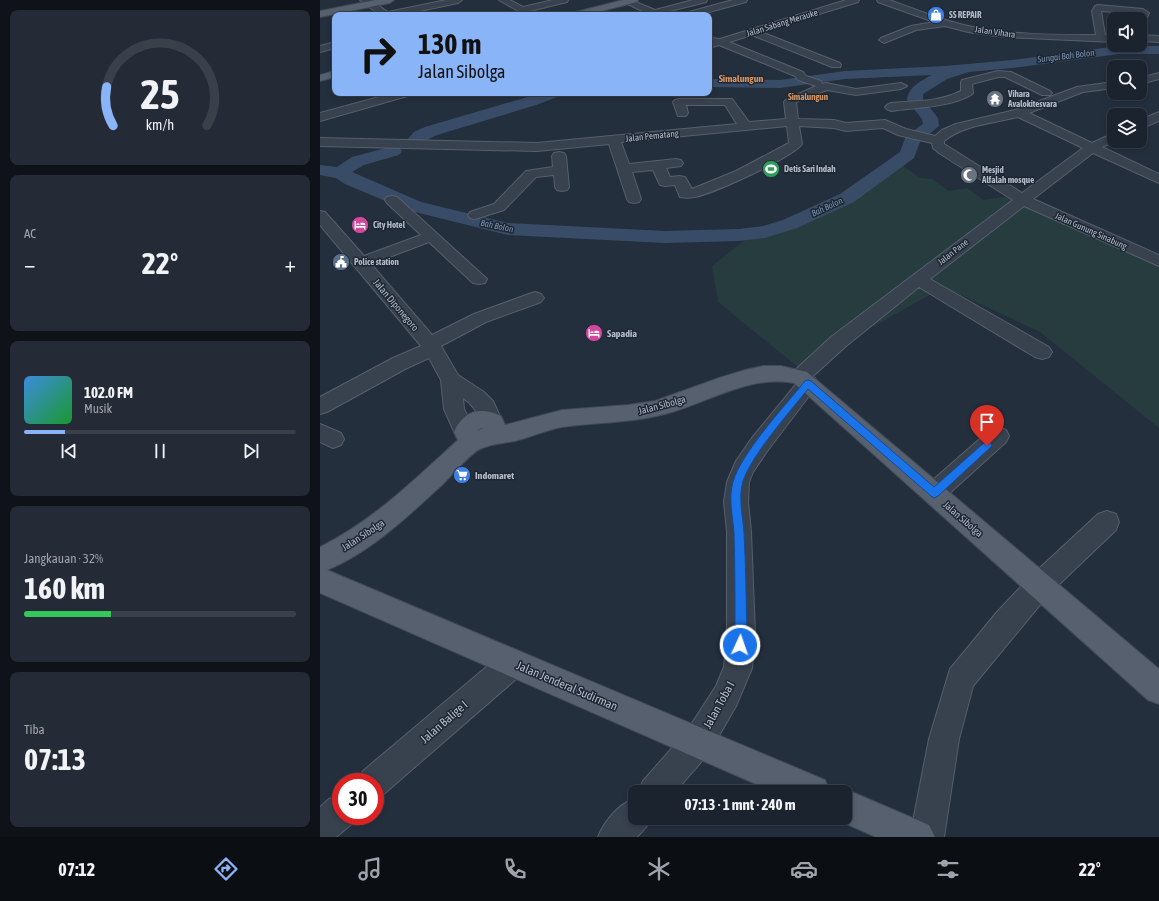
<!DOCTYPE html>
<html lang="id">
<head>
<meta charset="utf-8">
<style>
	:root { --surface:#1b232e; --page:#242b36; --text:#f1f3f6; --muted:#a0a4aa; --line:#39404a; --accent:#8ab4f8 }
	body { margin:0; font-family:"Asap Condensed",sans-serif; background:var(--page); color:var(--text); height:100vh; display:flex; flex-direction:column; font-size:15px; white-space:nowrap }
	* { box-sizing:border-box; margin:0 }
	p { font-size:13px; color:var(--muted) }
	.icon { flex:none; width:22px; height:22px; fill:none; stroke:currentColor; stroke-width:2; stroke-linecap:round; stroke-linejoin:round }
	.map { position:relative; flex:1; overflow:hidden }
	.drawer { display:flex; flex-direction:column; gap:10px; padding:10px; background:#0f1319; width:320px }
	.drawer>* { flex:none }
	.guide { position:absolute; left:12px; top:12px; width:380px; height:84px; border-radius:8px; box-shadow:0 2px 6px #0003,0 0 0 1px var(--line); background:#8ab4f8; color:#111; overflow:hidden }
	.buttons { position:absolute; left:787px; top:12px; display:grid; gap:8px }
	.buttons a { display:grid; place-items:center; width:40px; height:40px; border-radius:8px; background:var(--surface); box-shadow:0 2px 6px #0003,0 0 0 1px var(--line); font-size:20px }
	.speed { position:absolute; left:12px; top:773px; display:flex; gap:8px; font-size:20px; font-weight:700; text-align:center }
	.speed>* { display:grid; place-content:center; width:52px; height:52px; border-radius:50%; background:var(--surface); box-shadow:0 2px 6px #0003,0 0 0 1px var(--line); line-height:1 }
	.speed .limit { border:6px solid #d22; background:#fff; color:#111 }
	.pin { position:absolute; display:grid; place-items:center; width:34px; height:34px; color:#fff; margin:-41px -17px; border-radius:50% 50% 50% 0; rotate:-45deg; box-shadow:0 0 4px #0007 }
	.pin .icon { rotate:45deg }
	.me { position:absolute; width:44px; margin:-22px; rotate:3deg; stroke-linejoin:round; filter:drop-shadow(0 0 3px #0008) }
	.turn { display:flex; align-items:center; gap:14px; height:84px; padding:0 20px; font-size:18px }
	.turn .icon { width:52px; height:52px; stroke-width:2.5 }
	.turn b { display:block; font-size:28px; line-height:34px }
	.big { font-size:30px; font-weight:700; line-height:1.1 }
	.drawer .card { flex:1; display:flex; flex-direction:column; justify-content:center; gap:6px; min-width:0; padding:0 14px; border-radius:8px; background:var(--page) }
	.drawer .dial { align-items:center; gap:0 }
	.dial svg { height:104px; overflow:visible; fill:none; stroke:var(--line); stroke-width:7; stroke-linecap:round; text-anchor:middle }
	.dial text { fill:var(--text); stroke:none }
	.song { display:flex; align-items:center; gap:12px }
	.cover { width:48px; height:48px; border-radius:6px; background:linear-gradient(135deg,hsl(210 70% 55%),hsl(130 70% 35%)) }
	.played { height:4px; border-radius:2px; background:linear-gradient(90deg,var(--accent) 15%,var(--line) 15%) }
	.keys { display:flex; justify-content:space-around; direction:ltr }
	.heat { display:flex; justify-content:space-between; align-items:center; font-size:22px; direction:ltr }
	.charge { height:6px; border-radius:3px; background:linear-gradient(90deg,#34c759 32%,var(--line) 0) }
	.trip { position:absolute; left:308px; top:785px; width:224px; height:40px; border-radius:8px; background:var(--surface); box-shadow:0 2px 6px #0003,0 0 0 1px var(--line); font-weight:700; line-height:40px; text-align:center }
	.dock { display:flex; height:64px; justify-content:space-around; align-items:center; background:#0b0e12; color:var(--muted) }
	.dock .icon { width:28px; height:28px }
	.dock .selected { color:var(--accent) }
	.dock b { font-size:18px; color:var(--text) }
	main { display:flex; flex:1; min-height:0 }
	.map>svg:first-child { display:block }
</style>
</head>
<body>
<main>
<section class="drawer">
<div class="card dial"><svg viewBox="0 0 100 80">
<path d="M14 69A42 42 0 1 1 86 69"/>
<path d="M14 69A42 42 0 0 1 9 39" stroke="#8ab4f8"/>
<text x="50" y="56" font-size="32" font-weight="700">25</text>
<text x="50" y="72" font-size="11">km/h</text>
</svg></div>
<div class="card"><p>AC</p>
<div class="heat"><a>−</a><b class="big">22°</b><a>+</a></div>
</div>
<div class="card">
<div class="song"><i class="cover"></i><div><b>102.0 FM</b><p>Musik</p></div></div>
<div class="played"></div>
<div class="keys"><svg class="icon" aria-label="previous" viewBox="0 0 24 24"><path d="M18 5L8 12l10 7zM5 5v14"/></svg><svg class="icon" aria-label="pause" viewBox="0 0 24 24"><path d="M8 5v14M16 5v14"/></svg><svg class="icon" aria-label="next" viewBox="0 0 24 24"><path d="M6 5l10 7-10 7zM19 5v14"/></svg></div>
</div>
<div class="card"><p>Jangkauan · 32%</p><b class="big">160 km</b><div class="charge"></div></div>
<div class="card"><p>Tiba</p><b class="big">07:13</b></div>
</section>
<div class="map">
<svg width="839" height="837" viewBox="0 0 839 837">
	<rect width="100%" height="100%" fill="#242f3e"/>
	<path fill="#263c3f" d="M581 164 600 178 612 179 629 191 647 188 664 200 689 196 839 265V428L720 332 624 287 479 368 398 302 392 266 427 238 476 226 527 202Z"/>
	<g fill="none" stroke-linecap="round" stroke-linejoin="round">
		<path fill="#394c67" fill-rule="evenodd" d="M799 46H839V54H799L692 68 649 72 627 79 603 94V99L618 118 619 126 600 142 594 158 534 202 477 228 445 238 419 241 345 243 188 235 87 210 25 184 16 178 0 175V165L17 167 32 157 73 146 79 147 82 151 79 155 44 165 32 172 101 202 188 223 345 231 419 229 443 226 463 220 520 194 580 152 586 136 603 124 602 119 587 100C589 86 601 81 612 75L525 79 460 88 389 87V79L460 80 525 71 625 66 692 60Z
			M221 93H243L240 96 216 105 117 135C107 139 99 147 88 145L86 141 94 132 105 127Z"/>
		<defs>
			<path id="minor" d="M40 0H50L68 12 126 0H142L138 3 81 15H60Z
				M179 0H190L203 7 233 0H248L247 2 210 11 216 15H205Z
				M300 0H311L335 10 373 0H387L386 2 342 13 343 15H330Z
				M413 0H427L426 2 378 15H364L365 13Z
				M526 0H539L538 2 441 32 520 63 521 65 520 67H512L432 35 409 42 483 72 486 76 501 81 502 84 506 83 536 89 581 83 587 86 581 89 536 95 507 90 476 102 478 119 514 120 526 123 565 120 586 129 615 136 622 130 636 124 695 110 757 87 794 82V88L763 92 709 113 772 143 794 133V141H796L782 147 839 174V183L773 153 713 199 839 255V266L704 206 610 279 729 347 732 352 729 357 722 359 715 357 599 287 525 347 492 377 495 378 498 383 495 388 448 450 433 472 429 482 428 502 431 532 435 634 432 668 416 706 389 753 355 792H318L323 781 367 731 396 686 404 667 407 634V532L404 502 407 482 416 461 432 438 477 383 473 382 470 377 473 372 511 337 693 200 619 153 613 148 612 143 578 135 563 128 526 131 514 128 479 126 482 144C472 158 394 193 375 197 370 198 365 198 360 197L355 185 345 186 340 185 333 170 312 172 321 199 319 202 314 203 309 202 307 199 289 144 217 151 0 146V138L217 143 417 124 405 105H366L368 113 366 116H358L353 102 355 100 359 99H412L429 122 466 119 464 102 466 100 496 86 478 80 475 76 399 45 389 48V42L391 41 392 38 400 39ZM698 117 763 148 702 193 624 144V141C643 125 674 123 698 117ZM467 126 469 143 416 171 372 189 365 177 360 176 350 177 346 168 361 166 363 163 361 160 356 159 309 164 301 142Z
				M557 0H569C595 9 621 20 648 26 689 35 733 35 776 35L772 11 775 6 778 5 823 9 829 13 824 24 821 25 820 19H818L820 14 781 11 785 35 794 36V42L684 37 648 32 625 26 596 30 564 43 559 40 561 38 591 26 614 22 558 2Z
				M820 35 839 36V42L820 41Z
				M15 42V48L0 52V46Z
				M678 71 691 72 730 91 732 93 730 95H722L685 77H678L652 84 653 93 651 95C626 108 598 107 571 111L567 109 565 107 567 105 571 103C594 101 620 102 641 91V82L642 80Z
				M839 73V79L820 84V78Z
				M74 93H93L91 95 0 121V113Z
				M839 112V121L820 129V120Z
				M239 152 244 153 246 156 249 187 247 190 242 191 237 190 235 187 234 175 216 177 184 210 155 219 150 218 148 215 150 212 174 204 206 171 233 167 232 156 234 153Z
				M72 196 77 197 167 279 165 283 159 284 153 283 109 242 51 264 112 335 154 314 209 294 215 292 221 294 224 298 221 302 166 322 121 346 138 375 164 392 173 401 182 421 178 427 171 429 164 427C157 414 156 407 143 398L144 409 156 432 153 438 145 440 137 438 124 409 121 380 109 358 87 368 7 412 0 414V397L73 358 101 346 0 225V211L5 212 44 256 101 235 67 203 65 200 67 197Z
				M0 424 21 433 24 439 21 445 13 448 0 442Z
				M678 427 686 430 689 436 686 442 622 500 614 503 606 500 602 493 606 486 670 430Z
				M787 511 796 514 799 522 796 530 729 594 653 686 639 739 624 837H590L609 739 630 669 677 612 711 576 778 514Z
				M193 649 203 653 207 663 203 673 65 793 55 797V782H38L43 771 183 653Z
				M21 795V816H35L33 823 16 837H0V807L9 799Z
				M315 798V818H330L327 826 317 837H278C285 820 298 805 315 798Z"/>
			<path id="major" d="M56 0H74L70 3 0 17V11Z
				M303 0H318L317 2 266 15H250L252 13Z
				M15 71V77L0 81V75Z
				M443 366H461L487 372 839 669V704L828 700 474 383C430 375 393 400 352 412 316 423 279 422 242 427 226 430 211 437 195 441 184 443 171 444 160 449 152 452 130 477 123 484 88 516 51 552 7 570L505 780 510 792H454L0 593V547C53 521 95 479 138 440L134 432C143 411 160 406 181 416L185 425 242 410 308 405 335 401 399 378 425 370ZM161 428H163L157 431Z
				M525 789 609 825 615 837H556L513 818H525V792H518Z"/>
		</defs>
		<use href="#minor" stroke="#565f6c" stroke-width="2"/>
		<use href="#major" stroke="#414a57" stroke-width="2"/>
		<use href="#minor" fill="#38414e" fill-rule="evenodd"/>
		<use href="#major" fill="#56606e" fill-rule="evenodd"/>
	</g>
	<path fill="#1a73e8" stroke="#114b97" d="M488 380 491 381 614 487 664 443H671L672 446 618 496 614 498 611 496 488 389C469 413 433 453 423 481 418 498 423 516 424 533 426 566 426 600 427 634L424 649 420 651 416 649 414 645 415 634C415 600 415 567 414 533 413 516 408 499 413 482 421 453 465 406 485 381Z"/>
	<defs>
		<symbol id="shop-disc" viewBox="-11 -11 22 22"><circle r="9.5" fill="#3f7fe0" stroke="#1d2633"/><path d="M-5-2.5h2.3a2.7 3.5 0 0 1 5.4 0H5L5.5 6h-11ZM-1.5-2.5h3a1.5 2.3 0 0 0-3 0Z" fill="#fff"/></symbol>
		<symbol id="temple-disc" viewBox="-11 -11 22 22"><circle r="9.5" fill="#6b7280" stroke="#1d2633"/><path d="M0-6L5-2H3V0L6.5 2.5H4V6H1.5V3h-3V6H-4V2.5H-6.5L-3 0V-2H-5Z" fill="#fff"/></symbol>
		<symbol id="stadium-disc" viewBox="-11 -11 22 22"><circle r="9.5" fill="#2e9e5b" stroke="#1d2633"/><path d="M0-5a6.5 5 0 1 0 0 10a6.5 5 0 1 0 0-10ZM-3.5-1.8h7v3.6h-7Z" fill="#fff"/></symbol>
		<symbol id="mosque-disc" viewBox="-11 -11 22 22"><circle r="9.5" fill="#6b7280" stroke="#1d2633"/><path d="M3.5-4.9A6 6 0 1 0 3.5 4.9A5 5 0 1 1 3.5-4.9Z" fill="#fff"/></symbol>
		<symbol id="hotel-disc" viewBox="-11 -11 22 22"><circle r="9.5" fill="#d1479c" stroke="#1d2633"/><path d="M-6-4.5h1.5V1H6V5H4.5V3h-9V5H-6ZM-4 0a1.8 1.8 0 1 1 3.6 0ZM.5 0V-2.5h3Q6-2.5 6 0Z" fill="#fff"/></symbol>
		<symbol id="civic-disc" viewBox="-11 -11 22 22"><circle r="9.5" fill="#5c6f8a" stroke="#1d2633"/><path d="M-.6-6.5H3V-4.5H.6V-3L4-1V1h2V6H-6V1h2V-1L-.6-3ZM-1.2 2.5V6h2.4V2.5Z" fill="#fff"/></symbol>
		<symbol id="supermarket-disc" viewBox="-11 -11 22 22"><circle r="9.5" fill="#3f7fe0" stroke="#1d2633"/><path d="M-6-5.5h2.5l.6 2H6L4.5 2H-2.5L-4.4-4H-6ZM-1.5 3.2a1.3 1.3 0 1 0 .1 0ZM3 3.2a1.3 1.3 0 1 0 .1 0Z" fill="#fff"/></symbol>
	</defs>
	<g fill-rule="evenodd">
		<use href="#shop-disc" x="606" y="5" width="20" height="20"/>
		<use href="#temple-disc" x="665" y="89" width="20" height="20"/>
		<use href="#stadium-disc" x="441" y="159" width="20" height="20"/>
		<use href="#mosque-disc" x="639" y="165" width="20" height="20"/>
		<use href="#hotel-disc" x="30" y="215" width="20" height="20"/>
		<use href="#civic-disc" x="11" y="252" width="20" height="20"/>
		<use href="#hotel-disc" x="264" y="323" width="20" height="20"/>
		<use href="#supermarket-disc" x="132" y="465" width="20" height="20"/>
	</g>
	<g text-anchor="middle" dominant-baseline="central" stroke-width="3" stroke-linejoin="round" paint-order="stroke">
		<g font-size="9" font-weight="bold" fill="#b4bcc9" stroke="#1d2633" text-anchor="start">
			<text x="629" y="15">SS REPAIR</text>
			<text x="688" y="94">Vihara<tspan x="688" dy="10">Avalokitesvara</tspan></text>
			<text x="464" y="169">Detis Sari Indah</text>
			<text x="662" y="170">Mesjid<tspan x="662" dy="10">Alfalah mosque</tspan></text>
			<text x="53" y="225">City Hotel</text>
			<text x="34" y="262">Police station</text>
		</g>
		<g font-size="9" fill="#b4bcc9" stroke="#1d2633">
			<text transform="translate(462 23) rotate(-17)">Jalan Sabang Merauke</text>
			<text transform="translate(675 32) rotate(8)">Jalan Vihara</text>
			<text transform="translate(332 136) rotate(-6)">Jalan Pematang</text>
			<text transform="translate(771 231) rotate(24)">Jalan Gunung Sinabung</text>
			<text transform="translate(633 252) rotate(-38)">Jalan Pane</text>
		</g>
		<g font-size="9" font-style="italic" fill="#7c92b1" stroke="#1d2633">
			<text transform="translate(746 56) rotate(-7)">Sungai Bah Bolon</text>
			<text transform="translate(507 207) rotate(-25)">Bah Bolon</text>
			<text transform="translate(177 226) rotate(12)">Bah Bolon</text>
		</g>
		<g font-size="9" font-weight="bold" fill="#d59563" stroke="#1d2633">
			<text x="488" y="97">Simalungun</text>
		</g>
		<g font-size="10" font-weight="bold" fill="#d59563" stroke="#1d2633">
			<text x="421" y="78">Simalungun</text>
		</g>
		<g font-size="10" fill="#b4bcc9" stroke="#1d2633">
			<text transform="translate(76 305) rotate(50)">Jalan Diponegoro</text>
			<text transform="translate(342 405) rotate(-15)">Jalan Sibolga</text>
			<text transform="translate(643 519) rotate(41)">Jalan Sibolga</text>
			<text transform="translate(43 535) rotate(-33)">Jalan Sibolga</text>
		</g>
		<g font-size="10" font-weight="bold" fill="#b4bcc9" stroke="#1d2633" text-anchor="start">
			<text x="287" y="333">Sapadia</text>
			<text x="155" y="475">Indomaret</text>
		</g>
		<g font-size="12" fill="#b4bcc9" stroke="#1d2633">
			<text transform="translate(247 686) rotate(23)">Jalan Jenderal Sudirman</text>
			<text transform="translate(399 705) rotate(-61)">Jalan Toba I</text>
			<text transform="translate(124 722) rotate(-41)">Jalan Balige I</text>
		</g>
	</g>
</svg>
<div class="buttons">
<a><svg class="icon" aria-label="sound" viewBox="0 0 24 24"><path d="M4 9h4l5-4v14l-5-4H4zM17 9q2 3 0 6"/></svg></a>
<a><svg class="icon" aria-label="search" viewBox="0 0 24 24"><circle cx="10" cy="10" r="6"/><path d="M15 15l6 6"/></svg></a>
<a><svg class="icon" aria-label="layers" viewBox="0 0 24 24"><path d="M12 4l9 5-9 5-9-5zM3 14l9 5 9-5"/></svg></a>
</div>
<div class="speed"><div class="limit">30</div></div>
<div class="pin" style="left:667px;top:446px;background:#d93025"><svg class="icon" aria-label="arrive" viewBox="0 0 24 24"><path d="M6 21V4h12l-3 4 3 4H6"/></svg></div>
<svg class="me" style="left:420px;top:645px" viewBox="-20 -20 40 40"><circle r="17" fill="#1a73e8" stroke="#fff" stroke-width="3"/><path d="M0-11L8 9 0 5-8 9z" fill="#fff"/></svg>
<div class="trip">07:13 · 1 mnt · 240 m</div>
<div class="guide">
<div class="turn"><svg class="icon" aria-label="right" viewBox="0 0 24 24"><path d="M7 20v-9h11M14 6l5 5-5 5"/></svg><div><b>130 m</b>Jalan Sibolga</div></div>
</div>
</div>
</main>
<nav class="dock">
<b>07:12</b>
<svg class="icon selected" aria-label="directions" viewBox="0 0 24 24"><path d="M12 3l9 9-9 9-9-9zM9 14v-3h6M13 9l2 2-2 2"/></svg>
<svg class="icon" aria-label="music" viewBox="0 0 24 24"><path d="M9 18V5l10-2v13"/><circle cx="6" cy="18" r="3"/><circle cx="16" cy="16" r="3"/></svg>
<svg class="icon" aria-label="phone" viewBox="0 0 24 24"><path d="M5 4h4l2 5-3 2q2 4 5 5l2-3 5 2v4C11 20 4 13 5 4z"/></svg>
<svg class="icon" aria-label="climate" viewBox="0 0 24 24"><path d="M12 3v18M4 7l16 10M4 17L20 7"/></svg>
<svg class="icon" aria-label="car" viewBox="0 0 24 24"><path d="M5 17H2v-5l4-1 3-4h7l3 4 3 1v5h-3M9 17h6M6 11h13"/><circle cx="7" cy="17" r="2"/><circle cx="17" cy="17" r="2"/></svg>
<svg class="icon" aria-label="filters" viewBox="0 0 24 24"><path d="M4 7h16M4 17h16"/><circle cx="9" cy="7" r="2"/><circle cx="15" cy="17" r="2"/></svg>
<b>22°</b>
</nav>
</body>
</html>
